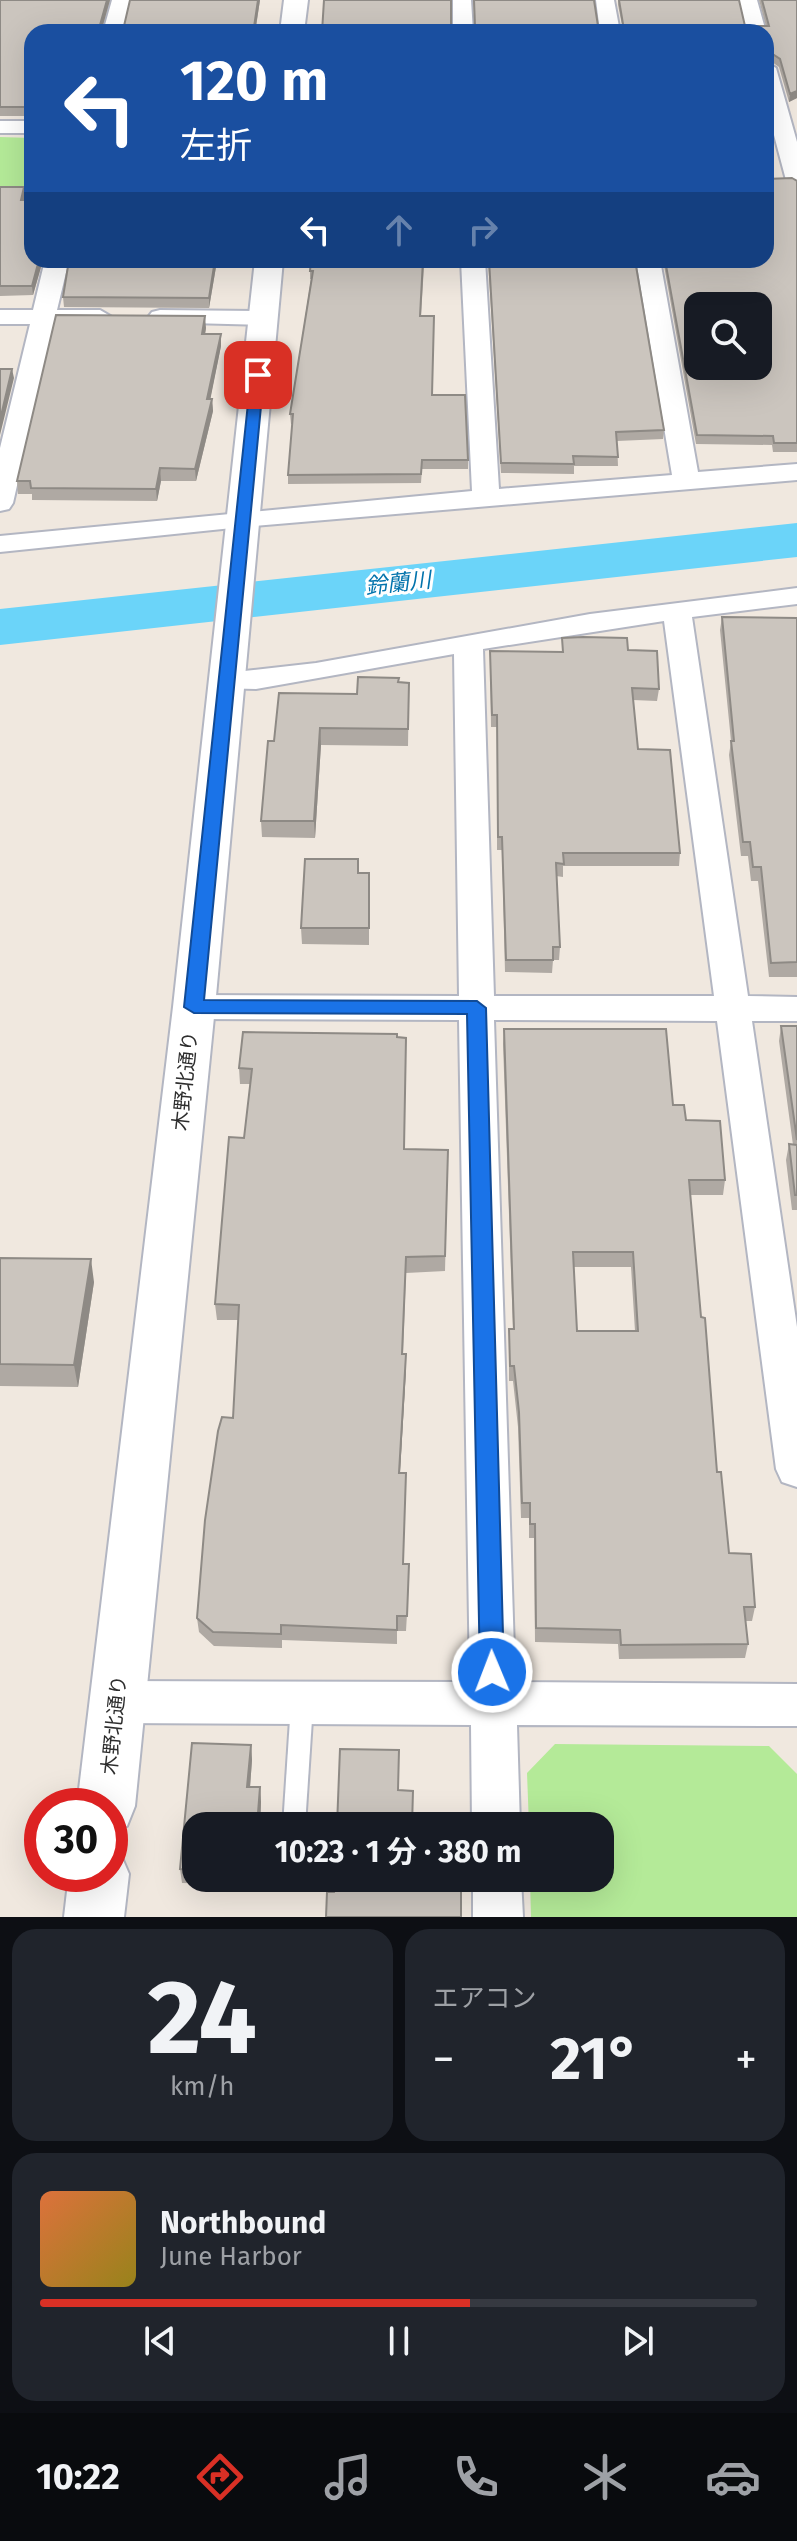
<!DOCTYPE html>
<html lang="ja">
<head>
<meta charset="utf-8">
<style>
	:root { --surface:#171b24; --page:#20242c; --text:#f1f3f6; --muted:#9ea1a6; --line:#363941; --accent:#d93025 }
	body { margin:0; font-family:"Fira Sans","Noto Sans JP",sans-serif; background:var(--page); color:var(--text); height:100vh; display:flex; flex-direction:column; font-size:30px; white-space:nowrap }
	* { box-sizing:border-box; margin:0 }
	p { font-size:26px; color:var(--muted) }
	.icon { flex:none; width:44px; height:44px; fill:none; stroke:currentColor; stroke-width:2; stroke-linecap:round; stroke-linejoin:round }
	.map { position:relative; height:1917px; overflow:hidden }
	.details { display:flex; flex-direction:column; gap:12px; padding:12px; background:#0d0f14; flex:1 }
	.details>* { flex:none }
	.top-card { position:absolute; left:24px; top:24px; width:750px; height:244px; border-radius:24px; box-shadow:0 8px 32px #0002; background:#1a4fa0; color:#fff; overflow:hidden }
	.buttons { position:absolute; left:684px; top:292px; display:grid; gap:16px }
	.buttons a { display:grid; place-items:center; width:88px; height:88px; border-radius:16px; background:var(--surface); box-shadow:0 8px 32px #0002; font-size:40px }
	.speed { position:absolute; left:24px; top:1788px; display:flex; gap:16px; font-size:40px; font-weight:700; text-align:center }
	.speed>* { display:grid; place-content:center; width:104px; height:104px; border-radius:50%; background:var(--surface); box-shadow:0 8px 32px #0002; line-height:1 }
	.speed .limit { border:12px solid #d22; background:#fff; color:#111 }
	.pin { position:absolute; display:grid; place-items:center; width:68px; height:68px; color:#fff; margin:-34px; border-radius:16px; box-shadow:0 4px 12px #0006 }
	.me { position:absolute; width:88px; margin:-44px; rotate:359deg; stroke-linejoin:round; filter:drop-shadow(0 0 6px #0008) }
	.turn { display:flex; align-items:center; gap:28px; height:168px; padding:0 24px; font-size:36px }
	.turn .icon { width:104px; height:104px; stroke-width:2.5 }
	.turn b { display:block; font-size:56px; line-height:68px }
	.lanes { display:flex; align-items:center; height:76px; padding:0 24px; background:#0003; justify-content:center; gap:40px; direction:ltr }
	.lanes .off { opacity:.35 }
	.big { font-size:60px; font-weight:700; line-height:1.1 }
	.details .tile { flex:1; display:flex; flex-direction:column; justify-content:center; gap:12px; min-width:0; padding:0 28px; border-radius:24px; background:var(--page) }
	.details .dial { align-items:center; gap:0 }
	.dial b { font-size:104px; line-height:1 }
	.song { display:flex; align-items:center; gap:24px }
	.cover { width:96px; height:96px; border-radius:12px; background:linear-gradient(135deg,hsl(20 70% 55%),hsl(50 70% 35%)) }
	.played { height:8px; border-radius:4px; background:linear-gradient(90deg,var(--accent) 60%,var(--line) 60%) }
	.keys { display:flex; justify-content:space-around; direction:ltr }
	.heat { display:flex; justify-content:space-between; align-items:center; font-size:44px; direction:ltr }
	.details .tiles { flex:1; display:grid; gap:12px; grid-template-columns:1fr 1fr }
	.tile:last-child { grid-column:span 2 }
	.trip { position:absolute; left:182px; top:1812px; width:432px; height:80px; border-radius:24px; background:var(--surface); box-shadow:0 8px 32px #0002; font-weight:700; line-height:80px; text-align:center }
	.dock { display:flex; height:128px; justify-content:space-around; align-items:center; background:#090b0e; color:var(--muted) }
	.dock .icon { width:56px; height:56px }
	.dock .active { color:var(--accent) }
	.dock b { font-size:36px; color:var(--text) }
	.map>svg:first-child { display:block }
</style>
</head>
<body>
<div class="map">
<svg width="797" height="1917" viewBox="0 0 797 1917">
	<rect width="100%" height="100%" fill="#f0e8df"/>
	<path fill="#b4ea98" d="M0 137 32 138V193H0Z
		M555 1744 769 1746 797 1774V1917H531L530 1878H600V1826H529L527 1773Z"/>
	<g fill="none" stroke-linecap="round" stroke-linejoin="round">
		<path fill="#6bd4f9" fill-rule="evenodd" d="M797 523V557L0 645V609Z"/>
		<defs>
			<path id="service" d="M302 1694 310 1697 313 1704 305 1826H283L291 1704 294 1697Z"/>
			<path id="minor" d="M112 0H130L123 32H103Z
				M453 0H471L473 32H453Z
				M596 0H614L620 32H600Z
				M739 0H757L766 32H746Z
				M766 62 776 68 797 142V187L786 180 766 105Z
				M0 121H32V133H0Z
				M45 260H69L57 310H100L112 317 100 324H54L13 503 9 509 0 511V448L30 324H0V310H33Z
				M461 260H485L499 489 672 475 636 260H660L698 472 797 464V480L242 527 0 552V536L472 491Z
				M160 310 264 311 276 318 264 325 152 322 148 317 152 312Z
				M797 588V604L692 617 748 996 797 997V1021H752L797 1327V1487L782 1482 776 1469 717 1021 494 1020 515 1682 797 1684V1726L517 1725 520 1826H472L471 1725 116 1723 100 1717 93 1702 100 1687 116 1681 470 1682 459 1020 194 1019 182 1016 177 1007 182 998 194 995 459 996 454 654 256 689 216 688 211 682 216 676 226 673 316 663 590 614ZM664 621 714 996H494L483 649Z
				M473 1878H521L523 1917H473Z"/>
			<path id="tertiary" d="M284 0H308L304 32H280Z
				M255 260H283L215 1007 135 1806 127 1826 110 1833V1806H77L173 1007Z
				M110 1849 120 1853 129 1874 124 1917H64L69 1874H110Z"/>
		</defs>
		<use href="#service" stroke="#b3b6c2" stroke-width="4"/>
		<use href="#minor" stroke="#b3b6c2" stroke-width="4"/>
		<use href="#tertiary" stroke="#b3b6c2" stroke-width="4"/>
		<use href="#service" fill="#fff" fill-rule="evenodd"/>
		<use href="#minor" fill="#fff" fill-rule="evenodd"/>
		<use href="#tertiary" fill="#fff" fill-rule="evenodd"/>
	</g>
	<path fill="#afa9a3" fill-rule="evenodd" d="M0 0H110L103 25 124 26 130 0H260L256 27 32 32V116H0Z
		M473 0H594L598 26 621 27 622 25 618 5V0H739L745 26H766L759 0H797V98L789 102 779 67 768 59 766 60V32L451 26H475Z
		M797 181V452H773L772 445 696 444 663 260H766Z
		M0 187H24L26 196 24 200 32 260H43L33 295 0 296Z
		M69 260H226L217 261 209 308 64 307 63 297Z
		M311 260H460L458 266H424L421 316 432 395 468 460V469H422L421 483 288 484V475L292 424H291L290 414 311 279H310V271Z
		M488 260H635L664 430 663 439 617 441 618 466H574V474L501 473Z
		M206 328 205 334 221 346 210 399H212L213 411 196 481H161L157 501 32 500V494H18L17 481Z
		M722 617 797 618V977H769L758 881H751L748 856H741L729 755 731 741 720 630Z
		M562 638 628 650 659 689 657 701 633 700 638 749 680 853 679 866H563V877L556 876 560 947 559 960H553L552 973 505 972 502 850H497V727H491L490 651 562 652Z
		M399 682 409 683 408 746 321 745 315 838 262 837 261 821 274 741 357 694Z
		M359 873H369V945L302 944 301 928Z
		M781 1026H797V1210H792L786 1160 789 1144 793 1145 779 1041Z
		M504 1029 673 1105 686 1120 725 1180 723 1195H690L701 1317 717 1472 729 1553 755 1607 752 1621H745L748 1644 745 1658 619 1659 618 1644 535 1642 534 1538H529V1518H521L518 1427 513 1381H509V1329H513L503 1044ZM574 1267H631L635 1331H577Z
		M243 1032 404 1149 448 1150 445 1271 406 1273 403 1354 406 1369 400 1473 403 1564H409V1579L406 1631H397V1644L282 1640V1648L214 1646 199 1632 197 1618 233 1418 238 1320H217L215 1304 244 1138 250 1084H240L239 1068Z
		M0 1258 94 1282 78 1387 0 1386Z
		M192 1743 251 1745 252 1760 250 1787H260L261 1802 260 1826H196V1878H243V1885L182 1883 180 1869Z"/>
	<path fill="#8e8a85" d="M107 0H110L101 32 100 25Z
		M258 0H260L255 32 254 27Z
		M797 91V98L789 102 790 94Z
		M24 187 26 196 22 209 21 200Z
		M39 260H43L33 295 32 286Z
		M215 260 217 261 209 308V298Z
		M205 316 206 328 203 346 202 334Z
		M221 334V346L208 411 207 399Z
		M12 369 14 378 0 435V420Z
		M212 399 213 411 196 481 195 469Z
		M160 468 161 481 157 501 156 489Z
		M320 728 321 745 315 838 314 821Z
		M91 1259 94 1282 78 1387 74 1365Z
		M406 1354V1369L399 1488V1473Z
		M251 1745 252 1760 249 1801 247 1787Z
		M260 1787 261 1802 260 1826H257Z"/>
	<path fill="#cbc5be" stroke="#8e8a85" stroke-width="2" fill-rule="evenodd" d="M0 0H107L100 25 124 26 130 0H258L254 27H261L260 32H32V107H0Z
		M324 0H451V26H475L474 0H594L598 26 621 27 623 24 619 0H739L745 26H769L762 0H797V91L790 94 780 59 768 51 766 53V32H322Z
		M792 178 797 181V443H774L773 436 697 435 665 260H766V179ZM698 306H758V366H698Z
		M0 187H24L21 200H32V260H39L32 286H0Z
		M69 260H215L209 298 63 297Z
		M311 260H423L420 316H434L432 395H465L468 460H422L421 474 288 475 293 414H290L313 271H310Z
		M489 260H635L664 430 616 432 618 457 573 456 574 464 501 463Z
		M56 315 205 316 202 334H221L207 399H212L195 469 160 468 156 489 31 488 30 481H17Z
		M0 369H12L0 420Z
		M722 617 797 618V962L771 963 761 867H753L750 842H743L731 741H734Z
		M583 637 627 638 628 650 657 651 659 689 632 688 638 749 670 750 680 853H563L564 864 556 863 560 947H553V960H506L502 837H498L497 715H492L490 651 563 652 562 638Z
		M358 677 399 678 398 682 409 683 408 729 320 728 314 821H261L268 741H274L279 693 357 694Z
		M305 859H358V873H369V928H301Z
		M781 1026H797V1140Z
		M504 1029H666L673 1105H684L686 1120 720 1121 725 1180H689L701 1317 705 1318 717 1472H721L729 1553 751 1554 755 1607H744L748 1644 621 1645 620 1630 536 1628 535 1524H530V1503H522L519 1412 514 1366H510L509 1329H514ZM573 1252H633L638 1331H577Z
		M243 1032 397 1034V1037L406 1038 404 1149 448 1150 445 1256 406 1257 402 1354H406L399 1473H406L403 1564H409L407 1616H397V1630L281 1625V1634L213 1632 197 1618 205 1520 218 1431 222 1417 233 1418 239 1305 215 1304 229 1137 244 1138 252 1069 239 1068Z
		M789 1144 797 1145V1195H795Z
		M0 1258 91 1259 74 1365 0 1364Z
		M192 1743 251 1745 247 1787H260L257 1826H196V1870L180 1869Z
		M340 1749 399 1750 398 1790 413 1791 412 1826H337Z
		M335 1878H411V1881H461V1917H326L327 1892H334Z"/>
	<path fill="#1a73e8" stroke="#114b97" stroke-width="2" d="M258 371 264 375 204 1000 477 1001 486 1008 504 1672 501 1680 492 1683 484 1680 480 1672 467 1014 194 1013 184 1007 251 375Z"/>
	<g text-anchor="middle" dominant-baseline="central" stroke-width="6" stroke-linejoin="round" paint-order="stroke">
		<g font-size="20" fill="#2d2d2d" stroke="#fff">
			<text transform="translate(185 1081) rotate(-84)">木野北通り</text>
			<text transform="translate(114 1725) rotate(-84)">木野北通り</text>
		</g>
		<g font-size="22" font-style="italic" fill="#0273ac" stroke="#fff">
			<text transform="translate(398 583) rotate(-6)">鈴蘭川</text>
		</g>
	</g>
</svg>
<div class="buttons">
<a><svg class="icon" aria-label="search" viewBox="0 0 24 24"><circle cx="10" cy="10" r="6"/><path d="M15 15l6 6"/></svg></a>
</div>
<div class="speed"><div class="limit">30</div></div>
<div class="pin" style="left:258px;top:375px;background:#d93025"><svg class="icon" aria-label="arrive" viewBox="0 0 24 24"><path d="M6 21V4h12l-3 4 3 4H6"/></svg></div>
<svg class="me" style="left:492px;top:1672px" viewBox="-20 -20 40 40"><circle r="17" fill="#1a73e8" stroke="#fff" stroke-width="3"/><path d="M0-11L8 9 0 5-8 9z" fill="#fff"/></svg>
<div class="trip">10:23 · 1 分 · 380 m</div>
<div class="top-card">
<div class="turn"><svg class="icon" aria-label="left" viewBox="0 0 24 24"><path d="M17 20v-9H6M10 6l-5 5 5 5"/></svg><div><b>120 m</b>左折</div></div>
<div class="lanes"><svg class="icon" aria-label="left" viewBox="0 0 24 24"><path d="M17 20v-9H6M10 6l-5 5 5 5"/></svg><svg class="icon off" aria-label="ahead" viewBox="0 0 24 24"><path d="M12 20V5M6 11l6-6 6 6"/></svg><svg class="icon off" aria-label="right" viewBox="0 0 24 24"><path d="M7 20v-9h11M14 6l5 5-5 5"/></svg></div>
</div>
</div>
<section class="details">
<div class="tiles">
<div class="tile dial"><b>24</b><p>km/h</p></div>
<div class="tile"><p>エアコン</p>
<div class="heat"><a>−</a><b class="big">21°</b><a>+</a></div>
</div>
<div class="tile">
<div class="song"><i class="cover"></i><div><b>Northbound</b><p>June Harbor</p></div></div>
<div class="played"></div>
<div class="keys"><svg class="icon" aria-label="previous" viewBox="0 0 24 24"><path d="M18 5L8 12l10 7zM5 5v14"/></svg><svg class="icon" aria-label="pause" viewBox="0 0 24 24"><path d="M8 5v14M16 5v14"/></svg><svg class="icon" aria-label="next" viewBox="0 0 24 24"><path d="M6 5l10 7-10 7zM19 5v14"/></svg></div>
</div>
</div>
</section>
<nav class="dock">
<b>10:22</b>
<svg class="icon active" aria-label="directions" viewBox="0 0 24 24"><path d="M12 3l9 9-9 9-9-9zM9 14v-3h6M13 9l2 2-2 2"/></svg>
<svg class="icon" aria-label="music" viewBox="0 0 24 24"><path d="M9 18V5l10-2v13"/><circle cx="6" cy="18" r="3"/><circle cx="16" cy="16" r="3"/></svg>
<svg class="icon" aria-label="phone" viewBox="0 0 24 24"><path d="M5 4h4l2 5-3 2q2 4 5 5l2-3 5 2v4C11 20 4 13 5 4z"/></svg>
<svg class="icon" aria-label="climate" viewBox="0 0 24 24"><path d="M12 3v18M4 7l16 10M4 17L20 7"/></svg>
<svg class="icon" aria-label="car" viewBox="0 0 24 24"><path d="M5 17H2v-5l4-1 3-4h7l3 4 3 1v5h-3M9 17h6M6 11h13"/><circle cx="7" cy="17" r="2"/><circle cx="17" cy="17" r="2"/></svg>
</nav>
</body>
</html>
